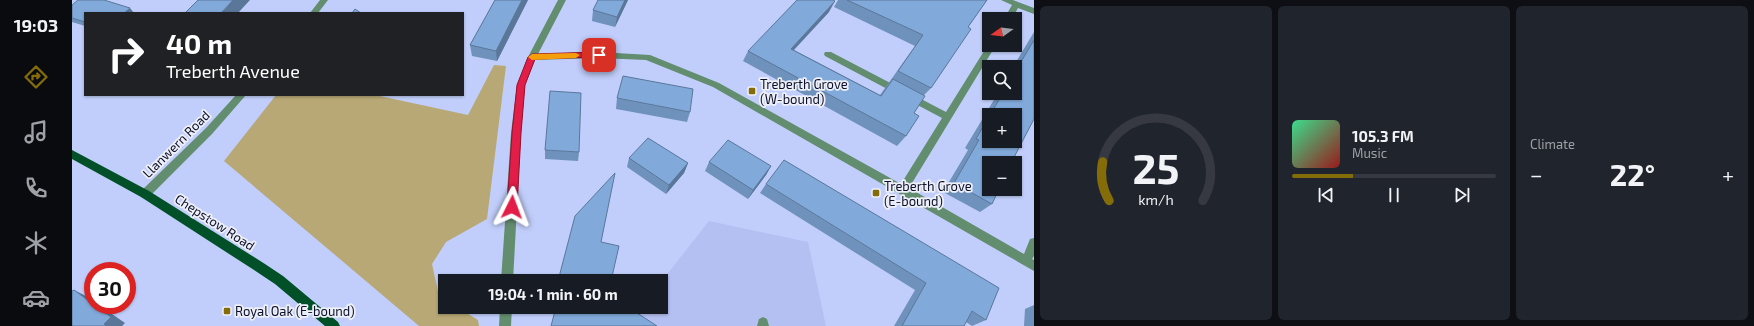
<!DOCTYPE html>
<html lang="en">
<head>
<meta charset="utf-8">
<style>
	:root { --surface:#171b24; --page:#20242c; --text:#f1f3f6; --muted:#9ea1a6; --line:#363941; --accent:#846c08 }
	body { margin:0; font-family:"Exo 2",sans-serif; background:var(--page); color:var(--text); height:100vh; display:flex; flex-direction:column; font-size:15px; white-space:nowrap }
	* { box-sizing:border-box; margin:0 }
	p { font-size:13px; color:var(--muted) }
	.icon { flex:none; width:22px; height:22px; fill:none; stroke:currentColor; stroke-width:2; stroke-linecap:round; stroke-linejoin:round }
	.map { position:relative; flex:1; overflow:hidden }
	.drawer { display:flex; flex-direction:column; gap:6px; padding:6px; background:#0d0f14; width:720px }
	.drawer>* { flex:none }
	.guide { position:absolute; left:12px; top:12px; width:380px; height:84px; border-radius:0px; box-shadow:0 1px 3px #0004; background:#202124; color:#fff; overflow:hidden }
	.needle { width:26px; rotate:256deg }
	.tools { position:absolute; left:910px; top:12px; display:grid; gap:8px }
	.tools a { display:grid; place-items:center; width:40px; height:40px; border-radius:0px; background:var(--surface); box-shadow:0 1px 3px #0004; font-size:20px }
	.speed { position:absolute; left:12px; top:262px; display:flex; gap:8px; font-size:20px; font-weight:700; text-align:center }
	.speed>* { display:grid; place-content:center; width:52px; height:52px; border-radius:50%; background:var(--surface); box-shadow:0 1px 3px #0004; line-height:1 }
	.speed .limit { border:6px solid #d22; background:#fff; color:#111 }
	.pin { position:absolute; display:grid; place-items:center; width:34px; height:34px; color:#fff; margin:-17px; border-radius:8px; box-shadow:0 2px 6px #0006 }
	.me { position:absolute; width:44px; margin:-22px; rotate:3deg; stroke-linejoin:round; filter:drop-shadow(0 0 3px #0008) }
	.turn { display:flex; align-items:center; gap:14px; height:84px; padding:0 16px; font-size:18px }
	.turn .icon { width:52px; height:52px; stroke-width:2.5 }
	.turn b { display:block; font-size:28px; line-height:34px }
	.big { font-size:30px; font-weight:700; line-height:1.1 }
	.drawer .card { flex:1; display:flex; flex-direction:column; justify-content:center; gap:6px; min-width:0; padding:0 14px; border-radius:6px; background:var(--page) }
	.drawer .dial { align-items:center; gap:0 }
	.dial svg { height:104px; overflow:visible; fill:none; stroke:var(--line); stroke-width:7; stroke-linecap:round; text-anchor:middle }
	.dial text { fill:var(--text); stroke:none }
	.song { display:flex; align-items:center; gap:12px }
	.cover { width:48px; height:48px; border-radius:6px; background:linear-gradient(135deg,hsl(150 70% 55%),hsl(0 70% 35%)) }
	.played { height:4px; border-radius:2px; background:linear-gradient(90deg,var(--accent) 30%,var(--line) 30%) }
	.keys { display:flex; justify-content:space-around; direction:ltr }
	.heat { display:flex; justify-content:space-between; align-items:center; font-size:22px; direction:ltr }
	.drawer .tiles { flex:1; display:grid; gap:6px; grid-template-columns:repeat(3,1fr) }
	.trip { position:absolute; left:366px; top:274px; width:230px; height:40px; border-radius:0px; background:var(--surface); box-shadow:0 1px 3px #0004; font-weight:700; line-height:40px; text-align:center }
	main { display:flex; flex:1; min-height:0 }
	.tabs { display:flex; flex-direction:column; width:72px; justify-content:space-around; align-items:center; background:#090b0e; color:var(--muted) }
	.tabs .icon { width:28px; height:28px }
	.tabs .current { color:var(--accent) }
	.tabs b { font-size:18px; color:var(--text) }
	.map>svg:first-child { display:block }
</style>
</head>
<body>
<main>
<nav class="tabs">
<b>19:03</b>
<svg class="icon current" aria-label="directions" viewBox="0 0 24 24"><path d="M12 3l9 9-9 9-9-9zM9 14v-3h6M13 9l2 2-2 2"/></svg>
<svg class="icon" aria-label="music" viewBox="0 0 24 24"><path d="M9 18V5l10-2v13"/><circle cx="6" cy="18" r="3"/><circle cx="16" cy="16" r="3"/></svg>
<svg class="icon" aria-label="phone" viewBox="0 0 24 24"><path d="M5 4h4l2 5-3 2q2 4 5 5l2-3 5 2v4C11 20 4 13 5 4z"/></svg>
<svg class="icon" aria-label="climate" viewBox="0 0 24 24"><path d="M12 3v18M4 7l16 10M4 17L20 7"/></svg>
<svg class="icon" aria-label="car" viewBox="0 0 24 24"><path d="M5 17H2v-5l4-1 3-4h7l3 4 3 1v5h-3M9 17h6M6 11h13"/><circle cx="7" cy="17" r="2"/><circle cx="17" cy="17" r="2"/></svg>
</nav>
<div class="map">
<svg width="962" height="326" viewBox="0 0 962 326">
	<rect width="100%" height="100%" fill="#c1cefb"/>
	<path fill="#b4c0f1" d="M637 221 736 242 754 326H554L569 307H589V282Z"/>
	<path fill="#b8a875" d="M422 65 434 66 415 219 374 242 360 264 367 296 373 299V307H385L406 320 407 326H347L152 161 204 95H303L396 115Z"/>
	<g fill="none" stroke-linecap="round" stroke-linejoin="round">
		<path fill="#638d6f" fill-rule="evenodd" d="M248 0H256L246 13H238Z
			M486 0H494L466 54 527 52 578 55 647 83 829 184 870 118 753 56 752 54 753 52H759L874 112 917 43V45H924L837 188 952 254 958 239 962 238V256L960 259 962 260V271L641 87 574 60 527 58 463 60 453 85 449 133 441 281H429L439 133 445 85 456 57Z
			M929 0H941L962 8V14L946 8 940 19H932L940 5Z
			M164 95H174L140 134 77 197 73 198 69 197 68 194 69 191 134 128Z
			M428 307H440L439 326H427Z
			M691 317 695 319 697 326H685L687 319Z"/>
		<path fill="#015027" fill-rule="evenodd" d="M0 150 77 191 193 264 211 276 266 322 268 326H253L203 284 185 272 69 197 0 159Z"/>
	</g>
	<path fill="#6f92bc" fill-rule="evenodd" d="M423 0H456L425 61 400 56 398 45Z
		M556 0 543 27 520 21 521 10Z
		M766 0H915L896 27 859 88 852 95 842 113 834 136 825 146 671 61 676 51 757 12 722 50 808 95 843 46 762 7Z
		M0 5 13 13V26L0 22Z
		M962 32V119L917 163 920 204 908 212 871 192 896 150 893 148 926 93H943V67H941ZM917 115H943L917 141Z
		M545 98 618 112 615 122 544 109Z
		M473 150 507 152 506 161 473 159Z
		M557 158 616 163 612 173 594 194 555 167Z
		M637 162 699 166 694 175 676 199 633 171Z
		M694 184 914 320 900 326 894 322 892 326H822L843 290 688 193Z
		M529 242 539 281H487V277Z
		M962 305V326H952L953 309Z"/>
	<path fill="#5a7799" d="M161 0H178L166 13H149Z
		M450 0H456L425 61 424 51Z
		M553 0H556L543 27 545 17Z
		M763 1 757 12 713 59 719 49Z
		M58 8 62 13H52Z
		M616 163 612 173 594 194 597 185Z
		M699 166 694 175 676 199 681 190Z
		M2 290 16 297 21 300V304Z
		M22 305H27L53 323 50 326H34L32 324Z"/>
	<path fill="#81aadb" stroke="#5a7799" d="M6 0H32L58 8 52 13H13V22L0 18V5Z
		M126 0H161L149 13H113Z
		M423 0H450L424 51 398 45Z
		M526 0H553L545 17 521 10Z
		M725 0H761L763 1 719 49 809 96 821 79 853 96 842 113 847 116 834 136 676 51Z
		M775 0H915L896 27 899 29 859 88 826 71 851 35Z
		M283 9 289 13H280Z
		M962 40V119L939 163H917V189H927L920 204 882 183 907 140 904 139 917 116V141H943V115H918L931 93H943V72Z
		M551 76 621 89 618 112 545 98Z
		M478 91 509 93 507 152 473 150Z
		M576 138 616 163 597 185 557 158Z
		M656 140 699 166 681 190 637 162Z
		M712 160 927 288 914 320 900 311 892 326H830L854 283 694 184Z
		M543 173 529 242 547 246 539 281H491L492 278 487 277 503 216Z
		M2 290 21 304V305H22L39 317 32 324 34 326H0V291Z
		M484 307H556L585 326H479Z"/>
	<path fill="#e11d48" stroke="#92132f" d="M527 52 531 55 527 57 463 59 453 85 449 133 445 207 443 210 440 211 437 210 435 207 440 133 445 85 456 57 460 54Z"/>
	<path fill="#f59e0b" d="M504 53 508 55 504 58 460 60 456 57 460 54Z"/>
	<g fill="#846c08" stroke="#eef0f8" stroke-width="1.5">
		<rect x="676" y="87" width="8" height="8" rx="2"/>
		<rect x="800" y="189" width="8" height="8" rx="2"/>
		<rect x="151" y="307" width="8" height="8" rx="2"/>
	</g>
	<g text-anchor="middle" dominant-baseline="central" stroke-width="3.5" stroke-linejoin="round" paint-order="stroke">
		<g font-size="13" fill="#0c102b" stroke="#eef0f8" text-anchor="start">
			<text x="688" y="84">Treberth Grove<tspan x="688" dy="15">(W-bound)</tspan></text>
			<text x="812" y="186">Treberth Grove<tspan x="812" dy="15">(E-bound)</tspan></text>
			<text x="163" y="311">Royal Oak (E-bound)</text>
		</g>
		<g font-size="13" fill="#0c102b" stroke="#eef0f8">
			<text transform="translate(104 144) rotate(-45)">Llanwern Road</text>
			<text transform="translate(143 222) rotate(33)">Chepstow Road</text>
		</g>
	</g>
</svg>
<div class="tools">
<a><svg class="needle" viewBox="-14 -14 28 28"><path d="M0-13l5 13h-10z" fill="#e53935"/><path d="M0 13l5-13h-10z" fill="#9ea1a6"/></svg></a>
<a><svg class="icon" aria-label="search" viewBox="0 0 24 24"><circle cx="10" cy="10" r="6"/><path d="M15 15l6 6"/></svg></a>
<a>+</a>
<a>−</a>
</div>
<div class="speed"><div class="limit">30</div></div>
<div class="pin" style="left:527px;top:55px;background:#d93025"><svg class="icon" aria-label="arrive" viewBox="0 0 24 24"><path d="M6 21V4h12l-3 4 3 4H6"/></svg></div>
<svg class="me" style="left:440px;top:207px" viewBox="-20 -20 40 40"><path d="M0-17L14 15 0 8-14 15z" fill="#e11d48" stroke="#fff" stroke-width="4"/></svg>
<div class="trip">19:04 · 1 min · 60 m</div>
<div class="guide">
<div class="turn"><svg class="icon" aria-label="right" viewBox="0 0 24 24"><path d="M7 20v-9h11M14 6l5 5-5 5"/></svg><div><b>40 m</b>Treberth Avenue</div></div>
</div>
</div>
<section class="drawer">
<div class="tiles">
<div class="card dial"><svg viewBox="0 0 100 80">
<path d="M14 69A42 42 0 1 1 86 69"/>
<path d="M14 69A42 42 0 0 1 9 39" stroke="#846c08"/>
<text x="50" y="56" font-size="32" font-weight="700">25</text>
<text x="50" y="72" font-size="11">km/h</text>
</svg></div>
<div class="card">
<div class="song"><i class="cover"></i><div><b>105.3 FM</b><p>Music</p></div></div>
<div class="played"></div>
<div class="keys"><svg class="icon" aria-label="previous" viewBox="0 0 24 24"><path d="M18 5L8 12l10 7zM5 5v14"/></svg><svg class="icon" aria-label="pause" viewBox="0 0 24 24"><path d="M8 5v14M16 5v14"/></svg><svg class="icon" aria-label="next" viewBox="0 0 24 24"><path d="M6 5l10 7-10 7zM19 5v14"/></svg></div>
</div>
<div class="card"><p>Climate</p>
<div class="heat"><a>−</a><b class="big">22°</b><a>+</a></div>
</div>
</div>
</section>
</main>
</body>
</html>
